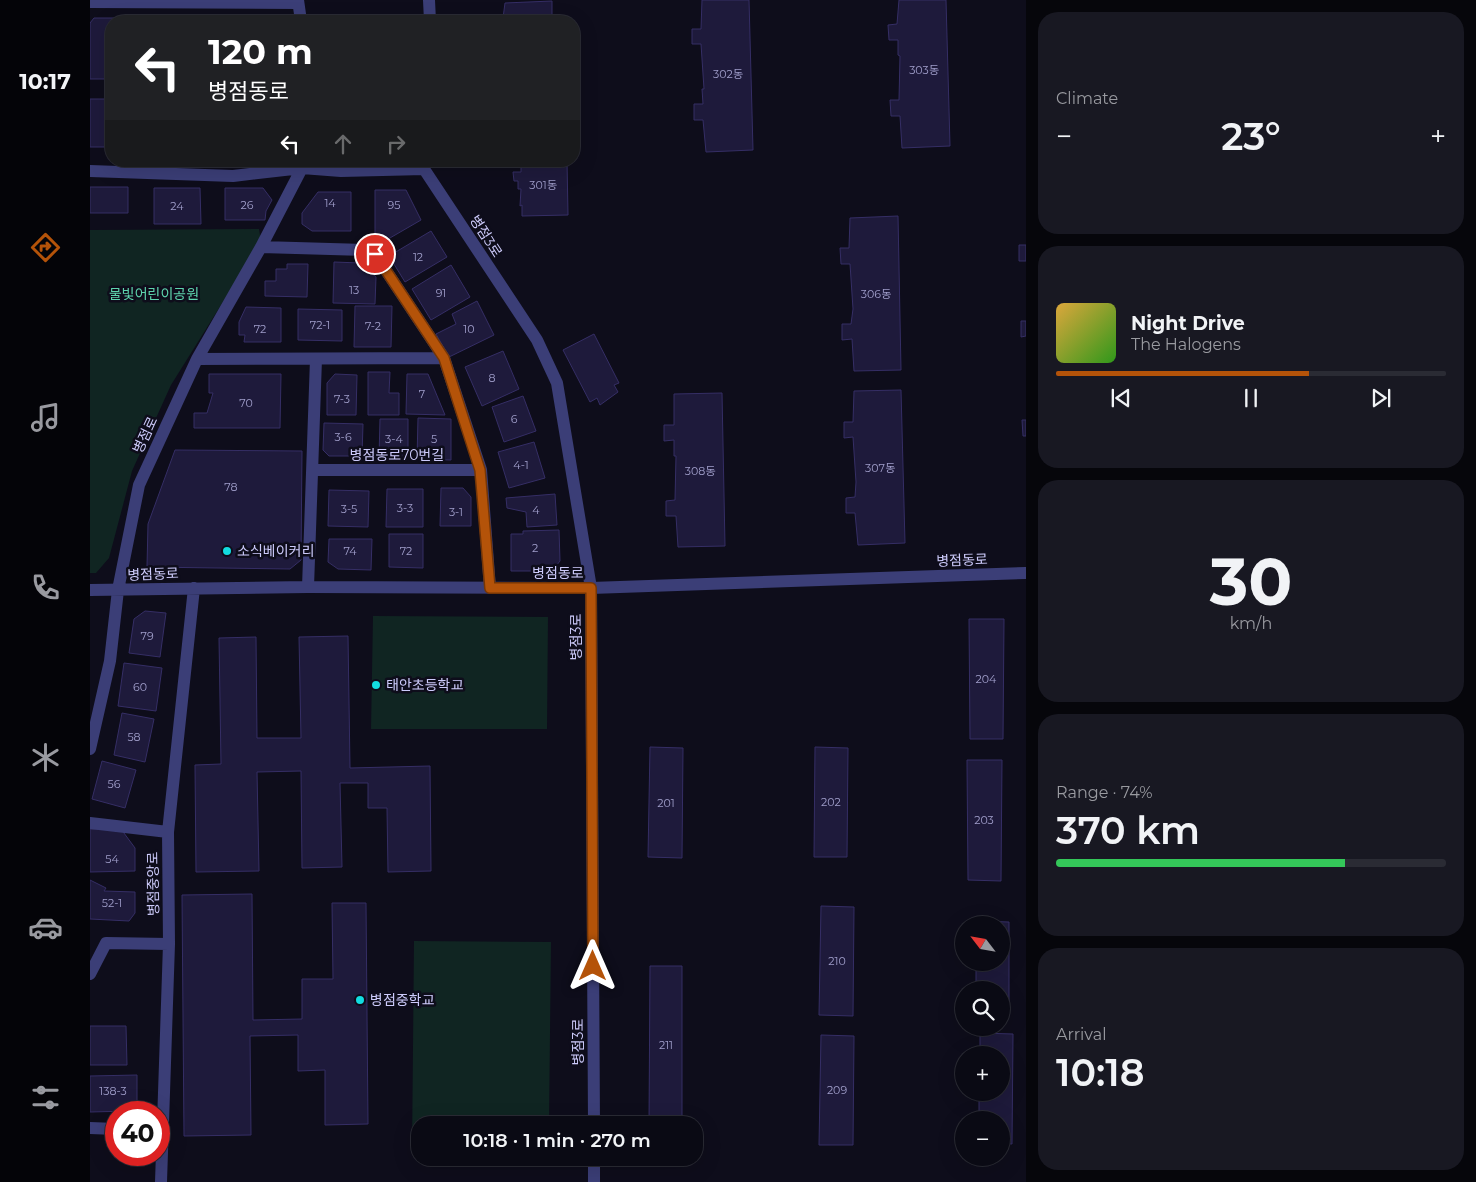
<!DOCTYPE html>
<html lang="en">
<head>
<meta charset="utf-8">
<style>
	:root { --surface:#0a0a14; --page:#181822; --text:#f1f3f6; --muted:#999aa0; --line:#2a2b34; --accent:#b45309 }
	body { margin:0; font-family:Montserrat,"Noto Sans KR",sans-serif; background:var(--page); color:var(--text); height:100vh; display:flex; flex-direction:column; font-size:19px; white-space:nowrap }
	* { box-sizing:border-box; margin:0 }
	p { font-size:16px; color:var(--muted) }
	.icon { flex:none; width:28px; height:28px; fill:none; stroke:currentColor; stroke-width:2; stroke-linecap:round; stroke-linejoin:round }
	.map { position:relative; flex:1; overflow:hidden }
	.side { display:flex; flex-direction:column; gap:12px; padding:12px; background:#06060b; width:450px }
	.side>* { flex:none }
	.banner { position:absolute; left:15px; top:15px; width:475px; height:152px; border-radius:20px; box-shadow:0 5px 20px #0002,0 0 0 1px var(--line); background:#202124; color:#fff; overflow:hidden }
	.needle { width:32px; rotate:301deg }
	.controls { position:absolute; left:865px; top:916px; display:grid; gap:10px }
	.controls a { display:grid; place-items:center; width:55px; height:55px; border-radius:50%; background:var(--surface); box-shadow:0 5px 20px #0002,0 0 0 1px var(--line); font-size:25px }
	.speed { position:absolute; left:15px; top:1101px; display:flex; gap:10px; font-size:25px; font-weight:700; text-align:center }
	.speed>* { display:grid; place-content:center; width:65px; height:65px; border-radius:50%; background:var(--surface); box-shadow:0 5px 20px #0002,0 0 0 1px var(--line); line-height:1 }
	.speed .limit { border:8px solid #d22; background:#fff; color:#111 }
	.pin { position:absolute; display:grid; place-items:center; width:42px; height:42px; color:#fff; margin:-21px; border:2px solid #fff; border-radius:50%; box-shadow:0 1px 5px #0007 }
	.me { position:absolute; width:55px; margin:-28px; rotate:0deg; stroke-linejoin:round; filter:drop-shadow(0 0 4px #0008) }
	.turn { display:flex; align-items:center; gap:18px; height:105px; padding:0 20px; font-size:22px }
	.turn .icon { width:65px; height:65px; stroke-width:2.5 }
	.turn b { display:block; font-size:35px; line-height:42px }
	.lanes { display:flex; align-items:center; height:48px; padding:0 20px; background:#0003; justify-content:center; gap:25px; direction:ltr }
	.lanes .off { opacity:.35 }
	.big { font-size:38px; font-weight:600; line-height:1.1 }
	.side .card { flex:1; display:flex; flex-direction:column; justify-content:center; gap:8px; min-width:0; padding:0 18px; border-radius:20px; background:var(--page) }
	.side .dial { align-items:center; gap:0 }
	.dial b { font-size:65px; line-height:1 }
	.song { display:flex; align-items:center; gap:15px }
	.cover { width:60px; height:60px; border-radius:8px; background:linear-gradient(135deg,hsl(40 70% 55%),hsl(110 70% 35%)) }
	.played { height:5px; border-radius:2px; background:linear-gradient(90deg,var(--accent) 65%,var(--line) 65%) }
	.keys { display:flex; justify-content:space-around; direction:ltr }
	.heat { display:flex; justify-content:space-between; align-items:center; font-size:28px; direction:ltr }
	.charge { height:8px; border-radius:4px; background:linear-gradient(90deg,#34c759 74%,var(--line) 0) }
	.trip { position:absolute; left:321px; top:1116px; width:292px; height:50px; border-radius:20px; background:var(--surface); box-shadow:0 5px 20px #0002,0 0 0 1px var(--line); font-weight:600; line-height:50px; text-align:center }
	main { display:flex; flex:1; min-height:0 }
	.tabs { display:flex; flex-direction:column; width:90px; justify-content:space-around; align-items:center; background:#040408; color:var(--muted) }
	.tabs .icon { width:35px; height:35px }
	.tabs .on { color:var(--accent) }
	.tabs b { font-size:22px; color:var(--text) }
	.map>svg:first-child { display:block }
</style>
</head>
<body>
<main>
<nav class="tabs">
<b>10:17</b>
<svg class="icon on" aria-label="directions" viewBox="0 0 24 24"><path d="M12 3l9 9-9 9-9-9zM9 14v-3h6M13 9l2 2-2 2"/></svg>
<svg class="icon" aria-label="music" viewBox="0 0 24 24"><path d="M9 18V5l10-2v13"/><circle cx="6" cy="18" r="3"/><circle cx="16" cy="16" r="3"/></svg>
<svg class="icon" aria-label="phone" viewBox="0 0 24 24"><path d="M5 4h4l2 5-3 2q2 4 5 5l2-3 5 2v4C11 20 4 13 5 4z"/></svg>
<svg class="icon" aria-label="climate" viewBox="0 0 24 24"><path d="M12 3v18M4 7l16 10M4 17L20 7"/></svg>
<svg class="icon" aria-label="car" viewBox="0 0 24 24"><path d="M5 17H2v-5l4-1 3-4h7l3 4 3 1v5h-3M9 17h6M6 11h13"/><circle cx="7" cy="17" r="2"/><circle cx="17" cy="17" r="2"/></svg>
<svg class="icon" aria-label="filters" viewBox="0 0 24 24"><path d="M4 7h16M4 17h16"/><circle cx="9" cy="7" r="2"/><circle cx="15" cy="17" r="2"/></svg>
</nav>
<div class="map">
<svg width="936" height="1182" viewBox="0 0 936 1182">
	<rect width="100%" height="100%" fill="#0e0d1b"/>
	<path fill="#102522" d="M169 229 171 241 81 385 42 471 19 558 6 573H0V230Z
		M283 616 458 617 457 729H281Z
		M324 941 461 942 459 1125H330V1151H322Z"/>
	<path fill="#1e1a3b" stroke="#352e65" d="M612 0H659L663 150 616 152 613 120H604V104H613L612 89H614L611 44H602V29H611Z
		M809 0H856L860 146 812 148 810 116H801L800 100H809L810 56 808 55V40H799L798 25 807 24Z
		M462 1V21H415L413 18 415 3Z
		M96 17H134V21H96Z
		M146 17H171L178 21H146Z
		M4 18H36V21H21V79H0V23Z
		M0 99H21V147H0Z
		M431 161H477L478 215 432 216V205L430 206 431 189H428V181H424L423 172H431Z
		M0 187H38V213H0Z
		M64 188H110L111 224H64Z
		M135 188H173L182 200 176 211 175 220H135Z
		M285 190H316L331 220 293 242 285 237Z
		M228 192H261V231H222L212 224V213Z
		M808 216 811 370 764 371 762 339 752 340V324H761L763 309 760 264H751L750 248H759L760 218Z
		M341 231 357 257 315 282 299 256Z
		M929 245H936V261H929Z
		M244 262 270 263 286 277 285 304 243 303Z
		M197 264H218L217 297 175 296V281H186V269H197Z
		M361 265 380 297 341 320 322 289Z
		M387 301 404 335 359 357 346 334 366 324 362 314Z
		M265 306H302L301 347H264Z
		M156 307 191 308V342H154L155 335H149V322Z
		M208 309 252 310V341L208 340Z
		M931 321H936V336L931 337Z
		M504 334 529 383 524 385 528 392 510 405 507 398 500 402 473 350Z
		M413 351 429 389 392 406 375 367Z
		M278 372H300L299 393H309V415H278Z
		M119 374H191L190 428H104V413H117L123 393H119Z
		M245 374 267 375 266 415H237V383Z
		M317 374H338L355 415 316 414Z
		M811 390 815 543 768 545 765 513H756V498L765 497 766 482 763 437 754 438V422H763L764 391Z
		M632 393 635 546 588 547 586 516H576V501L585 500 586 456H584V440L574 441V425H584V394Z
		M433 396 446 431 414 442 402 407Z
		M328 418 361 419V460L327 459Z
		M290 419H318V458H289Z
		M932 420H936V436H933Z
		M234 423 273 424 272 456H239L233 450Z
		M444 442 455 478 419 488 408 452Z
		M85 450 212 451 211 560 200 569 57 567 58 524Z
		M351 488H373L381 497V526H350Z
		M297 489H333V527H296Z
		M239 490 279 491 278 527 238 526Z
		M465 494 467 525 437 527 436 512 417 508 416 498Z
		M469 530 470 561 462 571H421V534H433V531Z
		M299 534H333V568L299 567Z
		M239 539H282L281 570 248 569 238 562Z
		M55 611 76 613 70 657 39 653 44 619Z
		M879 619H914L913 739H880Z
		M258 636 260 768 340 766 341 871 298 872 297 808H278V783H250L252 867 212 868 211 771 167 772 169 871 106 872 105 765 131 764 129 638 166 637 167 738H211L209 637Z
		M34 663 72 668 66 711 28 706Z
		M32 713 64 719 55 762 24 755Z
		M560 747 593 748 592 858 558 857Z
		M725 747 758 748 757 857H724Z
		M877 760H912L911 881 878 880Z
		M12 761 46 770 35 808 2 799Z
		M0 829H31L45 848V871L0 872Z
		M0 880 16 888 14 891 45 892V913L39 921 0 919Z
		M162 894 163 1020 212 1019V979H243L242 903H276L278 1124 235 1125V1070L208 1071V1035L160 1036 161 1135 94 1136 92 895Z
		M731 906 764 907 763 1016 729 1015Z
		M887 921 919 922V1002H911V990H886V962H911V925H886Z
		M560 966H592V1125H559Z
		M0 1026H36L37 1065H0Z
		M890 1033 923 1034 922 1144 911 1143V1120H889V1092H911V1055H890Z
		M731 1035 764 1036 763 1145H729Z
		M47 1075V1107L41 1111 0 1112V1076Z"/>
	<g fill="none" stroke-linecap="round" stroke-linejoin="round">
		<path stroke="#3b3e77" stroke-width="12" d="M208 0 211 21
			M339 0 340 21
			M0 2 208 3
			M335 161 334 169 447 340 467 383 501 588 504 1125
			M0 171 143 176 212 168 251 171 334 169
			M171 247 275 250 285 254 291 263 354 358 391 470 400 588
			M107 359 354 358
			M223 470H391
			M218 587 226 359
			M0 590 218 587 501 588 936 573
			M0 749 20 661 28 590 49 485 107 359 171 247 212 168V161
			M0 823 78 832
			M0 974 16 943 79 944
			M0 1128 26 1129
			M504 1158V1182
			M71 1182 79 944 78 832 104 588"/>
	</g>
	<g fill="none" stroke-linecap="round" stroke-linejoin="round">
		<defs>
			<path id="route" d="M285 254 354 358 390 470 400 588H501L503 966"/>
		</defs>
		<use href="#route" stroke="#753606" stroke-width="12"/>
		<use href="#route" stroke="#b45309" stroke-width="9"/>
	</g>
	<g fill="#12dce0" stroke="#0e0d1b" stroke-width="2">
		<circle cx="137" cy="551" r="5"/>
		<circle cx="286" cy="685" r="5"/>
		<circle cx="270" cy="1000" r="5"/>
	</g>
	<g text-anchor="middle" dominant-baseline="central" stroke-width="5" stroke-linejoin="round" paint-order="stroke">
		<g font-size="11" fill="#a19fcb">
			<text x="834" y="70">303동</text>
			<text x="638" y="74">302동</text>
			<text x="453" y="185">301동</text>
			<text x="240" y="203">14</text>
			<text x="157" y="205">26</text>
			<text x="304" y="205">95</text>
			<text x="87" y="206">24</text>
			<text x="328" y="257">12</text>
			<text x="264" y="290">13</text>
			<text x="351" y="293">91</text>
			<text x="786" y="294">306동</text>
			<text x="230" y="325">72-1</text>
			<text x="283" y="326">7-2</text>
			<text x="170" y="329">72</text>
			<text x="379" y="329">10</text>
			<text x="402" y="378">8</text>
			<text x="332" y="394">7</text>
			<text x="252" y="399">7-3</text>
			<text x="156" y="403">70</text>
			<text x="424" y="419">6</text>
			<text x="253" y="437">3-6</text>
			<text x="304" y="439">3-4</text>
			<text x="344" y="439">5</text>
			<text x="431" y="465">4-1</text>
			<text x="790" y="468">307동</text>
			<text x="610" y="471">308동</text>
			<text x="141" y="487">78</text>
			<text x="315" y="508">3-3</text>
			<text x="259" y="509">3-5</text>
			<text x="446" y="510">4</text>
			<text x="366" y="512">3-1</text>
			<text x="445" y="548">2</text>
			<text x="260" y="551">74</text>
			<text x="316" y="551">72</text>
			<text x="57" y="636">79</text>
			<text x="896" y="679">204</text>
			<text x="50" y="687">60</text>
			<text x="44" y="737">58</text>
			<text x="24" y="784">56</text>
			<text x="741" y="802">202</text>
			<text x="576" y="803">201</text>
			<text x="894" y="820">203</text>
			<text x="22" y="859">54</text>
			<text x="22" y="903">52-1</text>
			<text x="747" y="961">210</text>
			<text x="576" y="1045">211</text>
			<text x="747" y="1090">209</text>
			<text x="23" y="1091">138-3</text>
		</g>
		<g font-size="14" fill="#cdcbfb" stroke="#0e0d1b">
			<text transform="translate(396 236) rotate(57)">병점3로</text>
			<text transform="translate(55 435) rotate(-65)">병점로</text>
			<text x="307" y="455">병점동로70번길</text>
			<text transform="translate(872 560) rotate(-2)">병점동로</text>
			<text x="468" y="573">병점동로</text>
			<text transform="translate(63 574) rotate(-2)">병점동로</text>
			<text transform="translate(486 637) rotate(-90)">병점3로</text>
			<text transform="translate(63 884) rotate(-91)">병점중앙로</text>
			<text transform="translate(488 1042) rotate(-90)">병점3로</text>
		</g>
		<g font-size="14" fill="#5ed4ad" stroke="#0e0d1b">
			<text x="64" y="294">물빛어린이공원</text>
		</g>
		<g font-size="14" fill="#cdcbfb" stroke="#0e0d1b" text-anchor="start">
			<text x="147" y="551">소식베이커리</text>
			<text x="296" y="685">태안초등학교</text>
			<text x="280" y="1000">병점중학교</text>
		</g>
	</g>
</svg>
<div class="controls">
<a><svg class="needle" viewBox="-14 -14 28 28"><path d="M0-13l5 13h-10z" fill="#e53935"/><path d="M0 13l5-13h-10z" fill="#999aa0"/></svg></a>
<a><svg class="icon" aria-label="search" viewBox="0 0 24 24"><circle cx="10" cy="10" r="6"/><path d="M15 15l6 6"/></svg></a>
<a>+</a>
<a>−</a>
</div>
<div class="speed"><div class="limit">40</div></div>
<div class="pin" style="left:285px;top:254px;background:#d93025"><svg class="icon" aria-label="arrive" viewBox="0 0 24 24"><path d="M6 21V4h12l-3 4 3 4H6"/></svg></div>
<svg class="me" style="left:503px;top:966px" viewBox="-20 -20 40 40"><path d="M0-17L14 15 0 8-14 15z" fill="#b45309" stroke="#fff" stroke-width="4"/></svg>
<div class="trip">10:18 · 1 min · 270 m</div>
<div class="banner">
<div class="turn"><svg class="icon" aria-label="left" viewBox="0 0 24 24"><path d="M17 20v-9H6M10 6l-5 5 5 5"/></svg><div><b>120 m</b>병점동로</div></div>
<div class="lanes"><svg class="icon" aria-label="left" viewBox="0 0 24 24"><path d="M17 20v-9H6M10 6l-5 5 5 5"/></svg><svg class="icon off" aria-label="ahead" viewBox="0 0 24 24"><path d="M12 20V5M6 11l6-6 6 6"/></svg><svg class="icon off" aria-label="right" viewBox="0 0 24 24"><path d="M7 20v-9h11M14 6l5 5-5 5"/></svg></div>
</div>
</div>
<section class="side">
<div class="card"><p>Climate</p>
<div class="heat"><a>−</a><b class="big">23°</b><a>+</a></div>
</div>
<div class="card">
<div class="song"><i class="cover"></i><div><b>Night Drive</b><p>The Halogens</p></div></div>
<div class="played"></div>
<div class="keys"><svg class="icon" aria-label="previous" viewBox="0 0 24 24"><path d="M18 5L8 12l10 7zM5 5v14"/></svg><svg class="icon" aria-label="pause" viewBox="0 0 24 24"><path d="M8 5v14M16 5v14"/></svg><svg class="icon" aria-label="next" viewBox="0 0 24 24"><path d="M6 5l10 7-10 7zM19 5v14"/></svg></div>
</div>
<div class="card dial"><b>30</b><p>km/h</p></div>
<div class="card"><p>Range · 74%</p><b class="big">370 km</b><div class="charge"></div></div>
<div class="card"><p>Arrival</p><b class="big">10:18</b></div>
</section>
</main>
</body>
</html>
